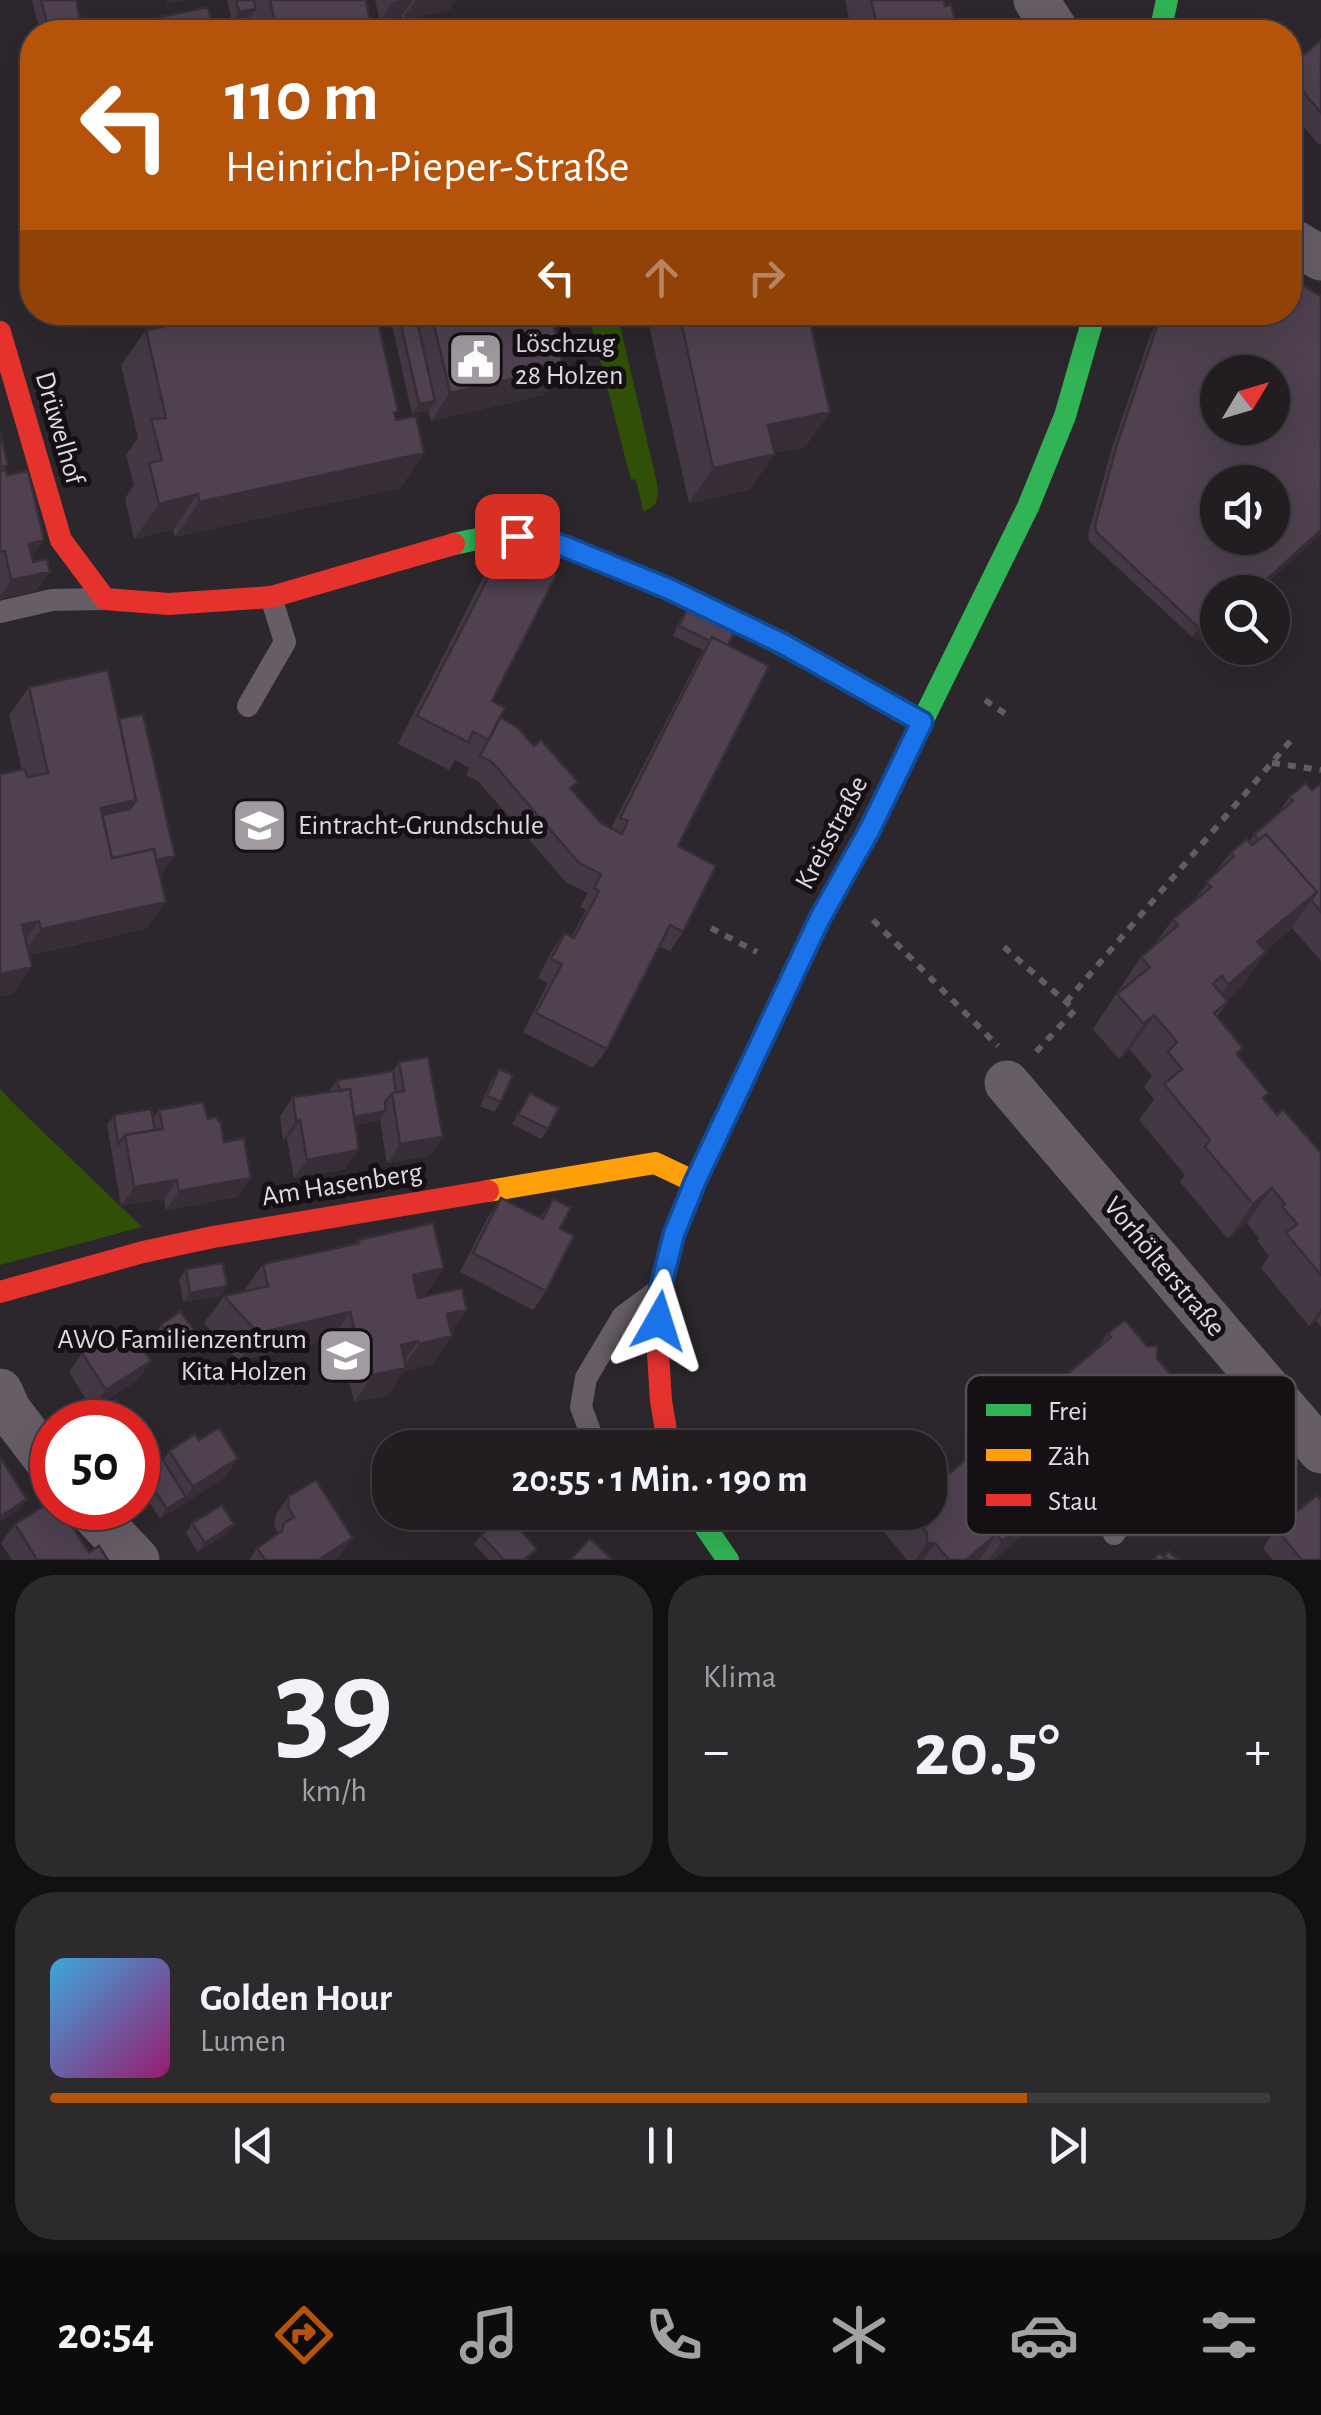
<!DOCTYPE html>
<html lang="de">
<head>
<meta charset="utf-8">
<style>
	:root { --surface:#211d21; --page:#2d2a2e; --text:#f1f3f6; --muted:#a2a2a5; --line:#3e3b3f; --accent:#b45309 }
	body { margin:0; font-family:"Alegreya Sans",sans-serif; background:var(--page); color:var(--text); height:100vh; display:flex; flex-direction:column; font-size:38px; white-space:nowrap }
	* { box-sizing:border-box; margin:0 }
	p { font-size:32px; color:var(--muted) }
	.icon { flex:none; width:55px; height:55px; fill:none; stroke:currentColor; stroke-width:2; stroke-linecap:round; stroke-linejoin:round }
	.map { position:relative; height:1560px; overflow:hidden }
	.drawer { display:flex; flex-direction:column; gap:15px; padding:15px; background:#121012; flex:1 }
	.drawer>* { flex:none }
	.guide { position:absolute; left:20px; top:20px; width:1282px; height:305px; border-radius:40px; box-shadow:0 10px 40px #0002,0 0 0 2px var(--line); background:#b45309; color:#fff; overflow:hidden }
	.needle { width:65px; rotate:52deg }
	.fabs { position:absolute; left:1200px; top:355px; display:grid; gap:20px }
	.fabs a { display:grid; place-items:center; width:90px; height:90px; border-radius:50%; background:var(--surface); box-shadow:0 10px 40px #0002,0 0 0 2px var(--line); font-size:50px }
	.speed { position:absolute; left:30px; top:1400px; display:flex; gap:20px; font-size:50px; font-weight:700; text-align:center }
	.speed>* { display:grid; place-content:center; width:130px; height:130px; border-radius:50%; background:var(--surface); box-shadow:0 10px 40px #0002,0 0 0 2px var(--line); line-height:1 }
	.speed .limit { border:15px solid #d22; background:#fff; color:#111 }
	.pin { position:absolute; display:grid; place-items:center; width:85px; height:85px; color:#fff; margin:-42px; border-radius:20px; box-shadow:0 5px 15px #0006 }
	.me { position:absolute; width:110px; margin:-55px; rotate:6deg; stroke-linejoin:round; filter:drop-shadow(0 0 8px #0008) }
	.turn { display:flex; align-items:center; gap:35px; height:210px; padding:0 40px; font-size:45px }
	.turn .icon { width:130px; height:130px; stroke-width:2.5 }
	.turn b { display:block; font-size:70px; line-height:85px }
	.lanes { display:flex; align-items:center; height:95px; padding:0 40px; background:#0003; justify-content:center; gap:50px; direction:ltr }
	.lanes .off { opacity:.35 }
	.big { font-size:75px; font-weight:600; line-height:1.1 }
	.drawer .widget { flex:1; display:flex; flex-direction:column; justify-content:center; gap:15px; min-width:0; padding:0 35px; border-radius:40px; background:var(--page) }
	.drawer .dial { align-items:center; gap:0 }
	.dial b { font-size:130px; line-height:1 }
	.song { display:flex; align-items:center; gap:30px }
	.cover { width:120px; height:120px; border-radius:15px; background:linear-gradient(135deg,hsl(200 70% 55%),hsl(320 70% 35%)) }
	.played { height:10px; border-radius:5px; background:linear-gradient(90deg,var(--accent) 80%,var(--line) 80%) }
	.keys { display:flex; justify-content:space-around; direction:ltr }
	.heat { display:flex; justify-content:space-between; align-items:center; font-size:55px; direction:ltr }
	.drawer .tiles { flex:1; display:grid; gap:15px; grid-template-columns:1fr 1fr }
	.widget:last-child { grid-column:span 2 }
	.trip { position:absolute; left:372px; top:1430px; width:575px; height:100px; border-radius:40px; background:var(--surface); box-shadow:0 10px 40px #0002,0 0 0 2px var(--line); font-weight:600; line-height:100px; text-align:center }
	.tab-bar { display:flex; height:160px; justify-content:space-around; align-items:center; background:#0d0c0d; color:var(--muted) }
	.tab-bar .icon { width:70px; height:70px }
	.tab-bar .on { color:var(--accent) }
	.tab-bar b { font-size:45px; color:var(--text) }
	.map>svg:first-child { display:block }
</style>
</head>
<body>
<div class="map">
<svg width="1321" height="1560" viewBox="0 0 1321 1560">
	<rect width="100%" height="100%" fill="#2c272c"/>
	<path fill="#2f5006" d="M588 313H617L657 483C659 497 658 508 643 511L636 479 631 480Z
		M0 1088 10 1100 142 1227 0 1265Z"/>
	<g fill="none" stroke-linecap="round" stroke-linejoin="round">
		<path stroke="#625b62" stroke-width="6" stroke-dasharray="8 8" stroke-linecap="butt" d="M985 700 1007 715
			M1272 763 1321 770
			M873 920 998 1046
			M711 928 757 952
			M1004 947 1075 1010 1035 1053
			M1066 1002 1293 738"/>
		<path stroke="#665d66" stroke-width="22" d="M0 612 52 600 101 599
			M248 706 285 642 271 597
			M602 1448 591 1434 581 1407 586 1378 623 1316 657 1291
			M1114 1534 1207 1411 1248 1365"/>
		<path stroke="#665d66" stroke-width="45" d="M1036 0 1057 32
			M1290 240 1321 258
			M1007 1083 1321 1451
			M0 1391 8 1409 52 1467
			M88 1508 137 1560"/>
		<path stroke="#30b455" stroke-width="22" d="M1160 32 1167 0
			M454 544C474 539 493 535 514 536 552 538 588 556 623 570 727 613 824 667 922 722
			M916 734 1028 507 1065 416 1095 312
			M695 1512 728 1560"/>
		<path stroke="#ff9f0a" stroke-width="22" d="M488 1191 655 1163 695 1182"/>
		<path stroke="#e5322d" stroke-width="22" d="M0 332 61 540 105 599 169 604 271 597 454 544
			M0 1292 143 1252 213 1237 488 1191
			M669 1448 661 1401 658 1353 660 1289 674 1234 695 1182 820 918 870 829 916 734"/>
	</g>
	<path fill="#443844" d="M32 0H76L74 28 53 32H40Z
		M227 0H366L368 32H251L248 18 232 22Z
		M375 0H456L449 10 402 20 401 16 380 21Z
		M845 0H944L958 32H852Z
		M1321 40V144L1319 145 1290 111V66Z
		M1321 296V534L1257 592H1218L1202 639 1198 640 1192 637 1089 541 1088 535 1111 451 1148 342 1161 312H1290Z
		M389 312H551L544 395 431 421 428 411 412 414Z
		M646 312H808L830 412 805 447 775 453 750 490 689 503Z
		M176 321 395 415 396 420 424 453 400 488 175 537 173 530 134 539 125 498 134 485 126 455 138 438 121 365 146 330 173 324Z
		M0 431 5 470 44 540 32 557 33 562 50 572 36 591 0 599Z
		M504 547 492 701 500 717 572 790 601 823 611 828 703 650 673 636 680 620 687 610 728 645 678 846 683 932 670 951 659 946 607 1049 593 1068 523 1032 548 983 538 978 551 952 565 933 572 936 586 910 580 907 588 893 566 882 478 781 466 775 471 765 469 768 455 760 449 770 398 744 485 574Z
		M29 687 119 719 161 875H160L166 902 146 929 30 955 13 994 22 770 9 715Z
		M1321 783V961L1292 928 1265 951 1266 952 1241 988 1226 1001 1228 1002 1217 1017 1264 1100 1277 1115 1321 1153V1327L1316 1321 1309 1326 1261 1268 1269 1256 1257 1241 1259 1238 1247 1223 1228 1239 1180 1182 1185 1175 1139 1120 1154 1099 1144 1087 1152 1076 1130 1050 1119 1059 1093 1029 1141 957 1154 945 1173 919 1192 903 1231 852 1249 842 1254 834 1277 815 1289 797 1312 790Z
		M399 1062 443 1137 430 1156 387 1163 380 1120 355 1125 345 1169 294 1178 287 1139 283 1140 280 1116 293 1097 331 1092 330 1090 337 1080 393 1071Z
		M499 1069 501 1102 494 1112 480 1106 492 1079Z
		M530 1093 548 1129 541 1139 512 1124Z
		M159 1110 208 1119 224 1142 238 1197 166 1210 164 1199 121 1206 107 1125 114 1115 153 1119Z
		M501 1198 540 1218 553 1199 560 1228 546 1291 533 1310 460 1272 488 1217Z
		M358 1240 444 1268 424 1296 467 1310 451 1332 433 1364 404 1371 387 1396 354 1402 349 1380 329 1384 324 1363 333 1350 331 1340 239 1361 204 1323 224 1296 244 1291 263 1264 355 1244Z
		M186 1269 221 1296 183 1302 179 1279Z
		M1125 1320 1159 1411 1150 1418 1131 1445 1093 1476 1088 1470 1039 1510 1020 1538 994 1560H907L884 1532 898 1512H930L995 1427 1035 1401 1097 1349 1107 1334Z
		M161 1325 194 1330 187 1339 177 1348 173 1343 165 1349 154 1335Z
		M82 1353 138 1380 92 1409 69 1372Z
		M1264 1422 1291 1454 1284 1464 1270 1476 1245 1447Z
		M199 1440 238 1458 225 1477 160 1519 138 1484V1481L143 1473 163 1460 169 1451Z
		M289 1496 340 1556 334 1560H249L257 1548 275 1536 278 1532 274 1526 276 1515Z
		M463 1512H500L477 1530Z
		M192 1523 234 1524 227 1534 198 1552 186 1533Z
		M15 1524 89 1552 108 1560H12L1 1543Z
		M1276 1529 1321 1560H1273L1263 1548Z
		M481 1535 528 1560H489L474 1544Z"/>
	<path fill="#372e37" d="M168 0H186L165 5Z
		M402 0H413L401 16 380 21 393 2Z
		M419 0H456L449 10 402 20 415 1Z
		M256 9 249 18 232 22 239 12Z
		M80 18 74 28 53 32H43L48 26Z
		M881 21 874 32H869L876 22Z
		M371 27 368 32H347Z
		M563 367 544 395 431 421 450 393Z
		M435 401 429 411 412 414 419 404Z
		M830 412 805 447 744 460 768 425Z
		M424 453 400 488 175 537 199 502Z
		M775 454 750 490 689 503 713 468Z
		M198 494 173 530 134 539 159 504Z
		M1321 530V534L1257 592H1253Z
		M44 540 31 559 29 544Z
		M50 572 36 591 0 599V596L11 580Z
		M1218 623V627L1202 639 1198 640 1192 637 1199 628Z
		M136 800 117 828 98 832 101 808Z
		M175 856 161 875 136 881 149 862Z
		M1317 892 1292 927 1233 978 1257 942Z
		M166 902 146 929 21 956 41 929Z
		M39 921 20 948 22 925Z
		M1266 952 1241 988 1203 1020 1228 985Z
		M32 967 13 994 0 997V974Z
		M1154 1015 1130 1050 1119 1059 1144 1024Z
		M386 1111 380 1120 339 1128 346 1118Z
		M300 1120 287 1139 283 1140 296 1121Z
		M443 1137 430 1156 387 1163 400 1144Z
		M359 1150 345 1169 294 1178 307 1160Z
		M251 1178 238 1197 166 1210 179 1191Z
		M177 1180 164 1199 121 1206 134 1187Z
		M1272 1188 1247 1223 1228 1239 1253 1204Z
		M444 1268 424 1296 394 1302 413 1275Z
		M227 1286 221 1296 183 1302 190 1293Z
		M1321 1308V1314L1316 1321 1309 1326Z
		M467 1310 448 1338 452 1336 433 1364 404 1371 387 1396 354 1402 373 1375 402 1369 419 1344 447 1314Z
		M350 1312 331 1340 239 1361 258 1333Z
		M194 1330 187 1339 177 1348 183 1338Z
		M418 1341 399 1368 401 1345Z
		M368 1352 349 1380 329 1384 348 1356Z
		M151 1361 138 1380 92 1409 106 1390Z
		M1178 1384 1159 1411 1150 1418 1131 1445 1093 1476 1113 1448 1145 1410Z
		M1107 1442 1088 1470 1014 1530 1034 1503Z
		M1291 1454 1284 1464 1270 1476 1276 1467Z
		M238 1458 225 1477 160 1519 167 1509 186 1497 193 1487Z
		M27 1499 20 1509 0 1522V1517Z
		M1040 1511 1020 1538 994 1560H989L1002 1541Z
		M489 1512H500L477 1530Z
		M234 1524 227 1534 198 1552 205 1543Z
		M997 1534 979 1560H966Z
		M353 1538 340 1556 334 1560H318Z
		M927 1543H935L923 1560H915Z"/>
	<path fill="#4f414f" stroke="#372e37" stroke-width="2.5" fill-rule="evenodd" d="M41 0H76L80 18 48 26Z
		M236 0H254L256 9 239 12Z
		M270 0H366L371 27 347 32H277Z
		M871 0H944L945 6 951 4 958 32H884L881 21 876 22Z
		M208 7 214 32H130L128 24Z
		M796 19 799 32H766L764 26Z
		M1321 40V113L1290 76V66Z
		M1290 278 1321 296V530L1253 592H1218V623L1209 629 1205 630 1199 628 1096 532 1095 525 1118 441 1155 332 1164 312H1290ZM1218 372H1272V428H1218ZM1218 482H1272V538H1218Z
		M214 312H376L398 411 394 412 396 420 416 416 424 453 199 502 198 494 159 504 149 463 162 460 151 419 166 418 146 330 176 324V321Z
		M398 312H415L435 401 419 404Z
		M431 312H551L563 367 450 393Z
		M679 312H808L830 412 768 425 775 454 713 468Z
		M0 431 8 465 0 467Z
		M6 470 7 475 28 471 44 540 29 544 33 562 47 559 50 572 11 580 5 551 0 552V471Z
		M504 547 557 574 492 701 505 708 489 740 473 732 468 742 417 716Z
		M687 610 734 633 728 645 712 637 710 641 679 626Z
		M712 637 769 666 678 846 716 866 683 932 670 925 607 1049 536 1013 562 964 551 959 565 933 574 938 599 891 594 888 601 874 579 863 492 762 480 756 500 717 518 728 534 746 541 740 578 782 570 788 601 823 622 834 628 821 620 818Z
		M108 670 136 800 101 808 112 858 154 849 166 902 41 929 39 921 22 925 32 967 0 974V774L25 769 27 777 48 773 29 687Z
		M143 714 175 856 156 860 154 849 112 858 102 815 130 809 136 800 119 719Z
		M1306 783 1312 790 1321 783V912L1311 900 1317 892 1266 834 1259 840 1254 834 1293 801 1289 797Z
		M1266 834 1317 892 1257 942 1266 952 1228 985 1222 976 1213 984 1228 1002 1214 1013 1243 1048 1237 1054 1269 1093 1263 1098 1277 1115 1283 1109 1321 1153V1275L1286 1233 1297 1224 1282 1206 1285 1204 1272 1188 1253 1204 1205 1147 1210 1140 1164 1084 1182 1069 1168 1052 1177 1042 1154 1015 1144 1024 1117 994 1150 967 1141 957 1178 925 1173 919 1211 887 1206 882 1234 856 1231 852 1247 839 1252 845Z
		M428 1057 443 1137 400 1144 392 1093 404 1091 399 1062Z
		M499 1069 513 1075 501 1102 487 1096Z
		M393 1071 396 1092 392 1093 385 1102 386 1111 354 1117 350 1089 340 1091 337 1080Z
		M350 1089 359 1150 307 1160 300 1120 296 1121 293 1097Z
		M530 1093 559 1108 548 1129 518 1114Z
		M203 1102 208 1119 216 1117 221 1124 224 1142 244 1138 251 1178 179 1191 177 1180 134 1187 125 1135 163 1129 159 1110Z
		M151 1109 155 1130 125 1135 118 1144 114 1115Z
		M501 1198 543 1219 553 1199 571 1208 560 1228 574 1236 546 1291 473 1253Z
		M433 1223 444 1268 413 1275 418 1298 462 1288 467 1310 447 1314 452 1336 419 1344 418 1341 401 1345 406 1368 373 1375 368 1352 348 1356 343 1335 355 1332 350 1312 258 1333 224 1296 268 1286 263 1264 359 1243 358 1240Z
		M223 1263 227 1286 190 1293 186 1269Z
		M180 1311 194 1330 183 1338 179 1333 171 1339 161 1325Z
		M1125 1320 1147 1346H1158L1157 1358 1178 1384 1145 1410 1151 1417 1113 1448 1107 1442 1034 1503 1040 1511 1002 1541 997 1534 966 1560H949L935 1543H927V1533L910 1512H930V1490L999 1431 995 1427 1032 1396 1035 1401 1111 1337 1107 1334Z
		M131 1331 151 1361 106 1390 82 1353 108 1337 112 1343Z
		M116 1399 132 1422H93L89 1416Z
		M219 1428 238 1458 193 1487 169 1451 195 1434 199 1440Z
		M493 1432 505 1448H472Z
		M0 1457 27 1499 0 1517Z
		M163 1460 186 1497 167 1509 143 1473Z
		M316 1480 353 1538 318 1560H265L257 1548 282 1531 284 1523 294 1517 288 1507 289 1496Z
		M1317 1495 1321 1500V1560H1302L1276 1529Z
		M52 1501V1508H60L89 1552 99 1546 108 1560H37L15 1524Z
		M222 1505 234 1524 205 1543 192 1523Z
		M505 1513 537 1549 524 1560H504L481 1535Z
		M590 1538 613 1560H570Z
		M1168 1551 1179 1560H1168L1164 1557Z
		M1159 1553 1168 1560H1153Z"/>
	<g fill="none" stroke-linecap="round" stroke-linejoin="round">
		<defs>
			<path id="route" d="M517 536 561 545 669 589 783 644 922 722 870 829 820 918 695 1182 674 1234 660 1290 659 1321"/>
		</defs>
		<use href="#route" stroke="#114b97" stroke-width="25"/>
		<use href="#route" stroke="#1a73e8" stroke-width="18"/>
	</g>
	<defs>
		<symbol id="civic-square" viewBox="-11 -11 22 22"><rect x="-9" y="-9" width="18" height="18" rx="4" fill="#a19ba1" stroke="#141014"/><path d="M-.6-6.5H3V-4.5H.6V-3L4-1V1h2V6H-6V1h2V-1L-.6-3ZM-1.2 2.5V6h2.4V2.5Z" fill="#fff"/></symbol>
		<symbol id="school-square" viewBox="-11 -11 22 22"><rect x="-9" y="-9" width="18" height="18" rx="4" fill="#a19ba1" stroke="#141014"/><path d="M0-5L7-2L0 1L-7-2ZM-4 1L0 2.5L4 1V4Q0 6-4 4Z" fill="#fff"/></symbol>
	</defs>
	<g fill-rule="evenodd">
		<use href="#civic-square" x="444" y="328" width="63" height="63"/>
		<use href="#school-square" x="228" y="794" width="63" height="63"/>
		<use href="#school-square" x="314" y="1324" width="63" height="63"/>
	</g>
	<g text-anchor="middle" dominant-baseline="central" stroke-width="10" stroke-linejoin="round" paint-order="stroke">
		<g font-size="28" fill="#e0dae0" stroke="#141014" text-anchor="start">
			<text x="515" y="344">Löschzug<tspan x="515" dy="32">28 Holzen</tspan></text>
			<text x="298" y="826">Eintracht-Grundschule</text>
			<text x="307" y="1340" text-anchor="end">AWO Familienzentrum<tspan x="307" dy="32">Kita Holzen</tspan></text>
		</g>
		<g font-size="28" fill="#e0dae0" stroke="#141014">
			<text transform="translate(59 428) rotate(74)">Drüwelhof</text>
			<text transform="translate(832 833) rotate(-62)">Kreisstraße</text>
			<text transform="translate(342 1185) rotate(-9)">Am Hasenberg</text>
			<text transform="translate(1164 1267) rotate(50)">Vorhölterstraße</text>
		</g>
	</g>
	<rect x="966" y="1375" width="330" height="160" rx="15" fill="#141014" stroke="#514d51" stroke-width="2.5"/>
	<rect x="986" y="1404" width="45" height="12" fill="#30b455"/>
	<rect x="986" y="1449" width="45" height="12" fill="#ff9f0a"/>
	<rect x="986" y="1494" width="45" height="12" fill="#e5322d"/>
	<g font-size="28" fill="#e0dae0">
		<text x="1048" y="1420">Frei</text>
		<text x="1048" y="1465">Zäh</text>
		<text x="1048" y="1510">Stau</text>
	</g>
</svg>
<div class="fabs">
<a><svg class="needle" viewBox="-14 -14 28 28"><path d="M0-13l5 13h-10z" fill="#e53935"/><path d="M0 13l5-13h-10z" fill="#a2a2a5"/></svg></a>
<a><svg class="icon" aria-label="sound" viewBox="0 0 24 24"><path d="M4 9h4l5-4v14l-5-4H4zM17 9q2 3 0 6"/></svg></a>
<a><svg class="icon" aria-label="search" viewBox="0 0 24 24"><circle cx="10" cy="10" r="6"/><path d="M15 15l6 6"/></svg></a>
</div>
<div class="speed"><div class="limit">50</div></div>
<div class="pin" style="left:517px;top:536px;background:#d93025"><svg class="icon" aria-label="arrive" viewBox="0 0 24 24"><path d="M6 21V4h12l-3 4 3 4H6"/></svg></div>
<svg class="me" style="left:659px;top:1321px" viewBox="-20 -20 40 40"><path d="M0-17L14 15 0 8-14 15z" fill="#1a73e8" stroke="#fff" stroke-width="4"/></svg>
<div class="trip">20:55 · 1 Min. · 190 m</div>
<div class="guide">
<div class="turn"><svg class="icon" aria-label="left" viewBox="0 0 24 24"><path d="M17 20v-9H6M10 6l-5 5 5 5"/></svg><div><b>110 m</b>Heinrich-Pieper-Straße</div></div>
<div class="lanes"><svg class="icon" aria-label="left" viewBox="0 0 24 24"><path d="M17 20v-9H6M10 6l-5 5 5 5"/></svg><svg class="icon off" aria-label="ahead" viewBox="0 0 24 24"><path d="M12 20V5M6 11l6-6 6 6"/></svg><svg class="icon off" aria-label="right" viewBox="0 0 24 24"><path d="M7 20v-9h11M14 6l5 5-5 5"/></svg></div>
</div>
</div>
<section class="drawer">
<div class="tiles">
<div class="widget dial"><b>39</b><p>km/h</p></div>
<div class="widget"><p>Klima</p>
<div class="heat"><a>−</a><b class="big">20.5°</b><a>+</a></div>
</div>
<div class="widget">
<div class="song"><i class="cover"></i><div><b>Golden Hour</b><p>Lumen</p></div></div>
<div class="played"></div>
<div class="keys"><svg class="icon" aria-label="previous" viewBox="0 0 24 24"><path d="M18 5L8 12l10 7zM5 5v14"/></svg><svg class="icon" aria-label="pause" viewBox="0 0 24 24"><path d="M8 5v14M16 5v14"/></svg><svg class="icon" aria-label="next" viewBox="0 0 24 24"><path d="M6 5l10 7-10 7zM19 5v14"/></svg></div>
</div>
</div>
</section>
<nav class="tab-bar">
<b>20:54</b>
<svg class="icon on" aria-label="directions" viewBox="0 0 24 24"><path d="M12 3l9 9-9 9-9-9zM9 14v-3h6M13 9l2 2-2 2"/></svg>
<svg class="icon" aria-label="music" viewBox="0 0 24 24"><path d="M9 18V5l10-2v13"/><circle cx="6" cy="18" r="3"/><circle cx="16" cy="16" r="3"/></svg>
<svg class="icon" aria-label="phone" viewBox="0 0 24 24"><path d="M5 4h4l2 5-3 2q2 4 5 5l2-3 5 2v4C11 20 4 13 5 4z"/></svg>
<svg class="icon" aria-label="climate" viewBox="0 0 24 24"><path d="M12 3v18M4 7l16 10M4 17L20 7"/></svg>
<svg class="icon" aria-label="car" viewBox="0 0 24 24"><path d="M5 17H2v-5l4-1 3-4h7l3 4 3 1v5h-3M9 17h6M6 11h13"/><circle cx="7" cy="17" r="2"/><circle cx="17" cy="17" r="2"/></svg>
<svg class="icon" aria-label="filters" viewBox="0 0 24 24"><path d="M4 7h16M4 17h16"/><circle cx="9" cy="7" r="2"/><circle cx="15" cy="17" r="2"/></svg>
</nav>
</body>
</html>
